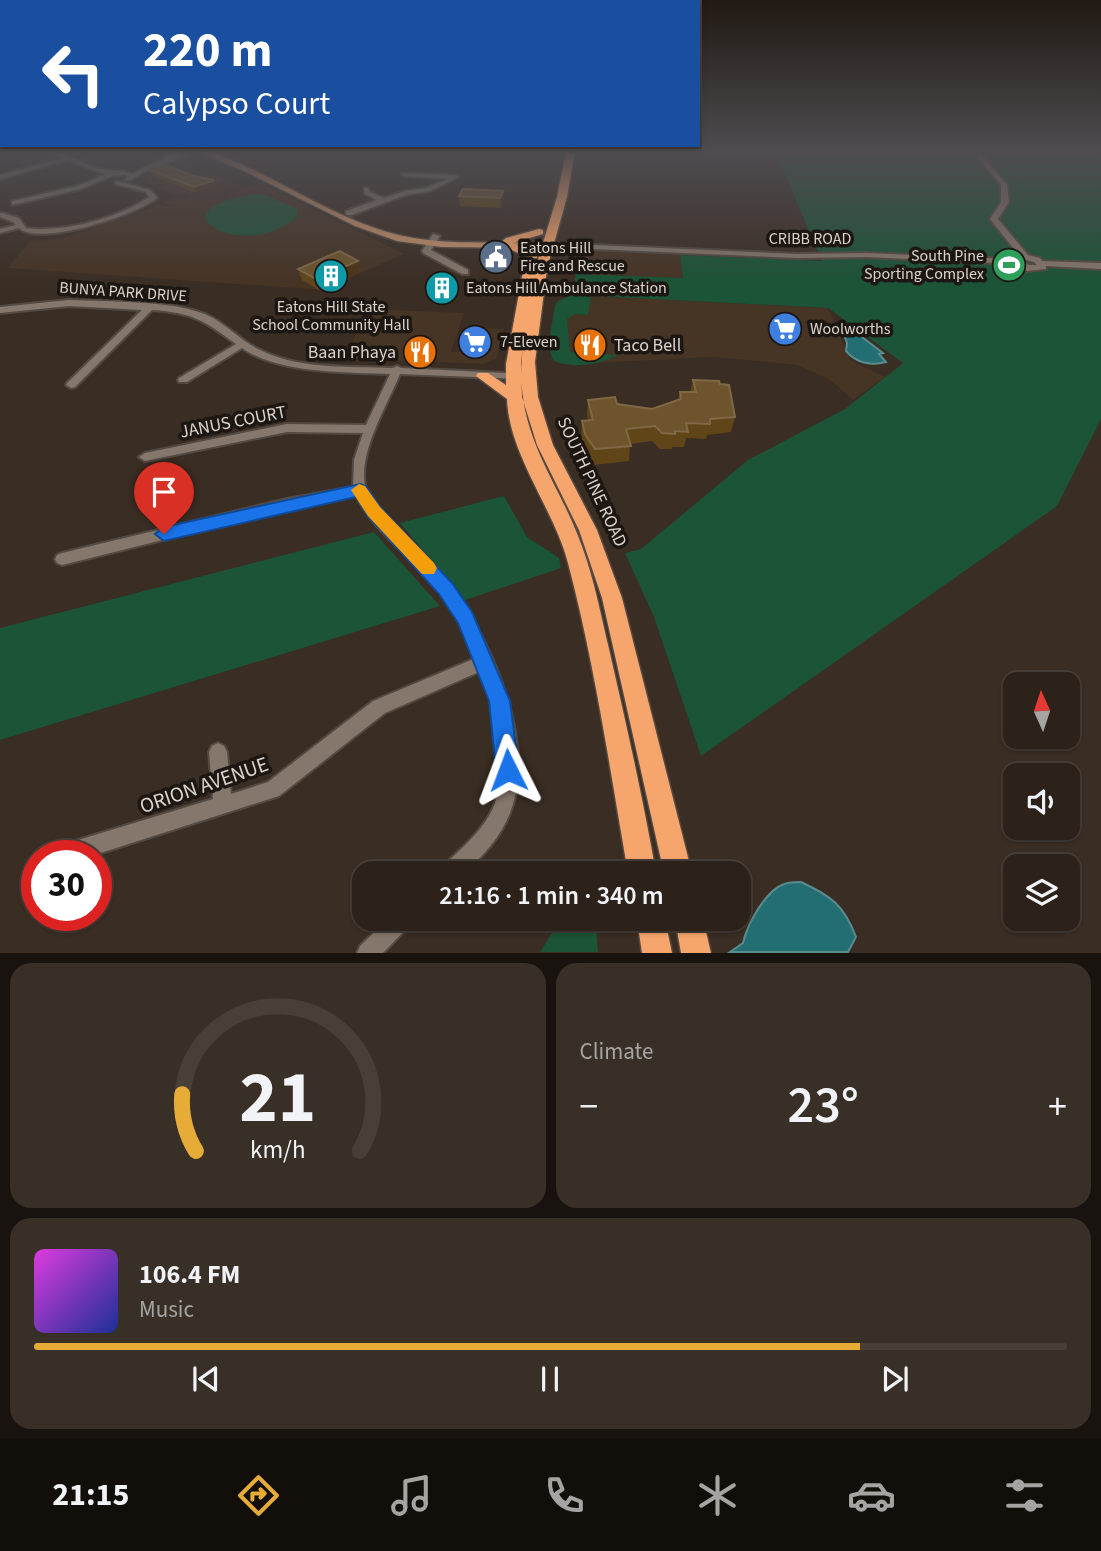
<!DOCTYPE html>
<html lang="en">
<head>
<meta charset="utf-8">
<style>
	:root { --surface:#2c221a; --page:#382f27; --text:#f1f3f6; --muted:#a6a4a2; --line:#483f39; --accent:#e7ac37 }
	body { margin:0; font-family:"Source Sans 3",sans-serif; background:var(--page); color:var(--text); height:100vh; display:flex; flex-direction:column; font-size:26px; white-space:nowrap }
	* { box-sizing:border-box; margin:0 }
	p { font-size:23px; color:var(--muted) }
	.icon { flex:none; width:38px; height:38px; fill:none; stroke:currentColor; stroke-width:2; stroke-linecap:round; stroke-linejoin:round }
	.map { position:relative; height:953px; overflow:hidden }
	.drawer { display:flex; flex-direction:column; gap:10px; padding:10px; background:#18130e; flex:1 }
	.drawer>* { flex:none }
	.guide { position:absolute; left:0px; top:0px; width:700px; height:147px; box-shadow:0 2px 5px #0004,0 0 0 2px var(--line); background:#1a4fa0; color:#fff; overflow:hidden }
	.needle { width:46px; rotate:357deg }
	.buttons { position:absolute; left:1003px; top:672px; display:grid; gap:14px }
	.buttons a { display:grid; place-items:center; width:77px; height:77px; border-radius:14px; background:var(--surface); box-shadow:0 2px 5px #0004,0 0 0 2px var(--line); font-size:35px }
	.speed { position:absolute; left:21px; top:840px; display:flex; gap:14px; font-size:35px; font-weight:700; text-align:center }
	.speed>* { display:grid; place-content:center; width:91px; height:91px; border-radius:50%; background:var(--surface); box-shadow:0 2px 5px #0004,0 0 0 2px var(--line); line-height:1 }
	.speed .limit { border:10px solid #d22; background:#fff; color:#111 }
	.pin { position:absolute; display:grid; place-items:center; width:60px; height:60px; color:#fff; margin:-72px -30px; border-radius:50% 50% 50% 0; rotate:-45deg; box-shadow:0 0 7px #0007 }
	.pin .icon { rotate:45deg }
	.me { position:absolute; width:77px; margin:-38px; rotate:357deg; stroke-linejoin:round; filter:drop-shadow(0 0 5px #0008) }
	.turn { display:flex; align-items:center; gap:24px; height:147px; padding:0 28px; font-size:32px }
	.turn .icon { width:91px; height:91px; stroke-width:2.5 }
	.turn b { display:block; font-size:49px; line-height:60px }
	.big { font-size:52px; font-weight:600; line-height:1.1 }
	.drawer .tile { flex:1; display:flex; flex-direction:column; justify-content:center; gap:10px; min-width:0; padding:0 24px; border-radius:21px; background:var(--page) }
	.drawer .dial { align-items:center; gap:0 }
	.dial svg { height:182px; overflow:visible; fill:none; stroke:var(--line); stroke-width:7; stroke-linecap:round; text-anchor:middle }
	.dial text { fill:var(--text); stroke:none }
	.song { display:flex; align-items:center; gap:21px }
	.cover { width:84px; height:84px; border-radius:10px; background:linear-gradient(135deg,hsl(300 70% 55%),hsl(230 70% 35%)) }
	.played { height:7px; border-radius:4px; background:linear-gradient(90deg,var(--accent) 80%,var(--line) 80%) }
	.keys { display:flex; justify-content:space-around; direction:ltr }
	.heat { display:flex; justify-content:space-between; align-items:center; font-size:38px; direction:ltr }
	.drawer .tiles { flex:1; display:grid; gap:10px; grid-template-columns:1fr 1fr }
	.tile:last-child { grid-column:span 2 }
	.trip { position:absolute; left:352px; top:861px; width:399px; height:70px; border-radius:21px; background:var(--surface); box-shadow:0 2px 5px #0004,0 0 0 2px var(--line); font-weight:600; line-height:70px; text-align:center }
	.tabs { display:flex; height:112px; justify-content:space-around; align-items:center; background:#120e0a; color:var(--muted) }
	.tabs .icon { width:49px; height:49px }
	.tabs .on { color:var(--accent) }
	.tabs b { font-size:32px; color:var(--text) }
	.map>svg:first-child { display:block }
</style>
</head>
<body>
<div class="map">
<svg width="1101" height="953" viewBox="0 0 1101 953">
	<rect width="100%" height="100%" fill="#3a2d23"/>
	<path fill="#463425" d="M175 164 197 167 227 180 191 195 173 194 140 180 148 174Z
		M230 182 244 187 186 207 260 183 404 254 349 278 339 291 8 268 29 242 64 238 159 205 180 207 164 203 171 198 184 199Z
		M578 249 680 255 683 278 576 274Z
		M572 295 828 308 850 360 885 377 853 400 829 379 797 365 715 357 572 364 559 304Z
		M370 309 464 313 451 352H466L474 328 504 329 497 358 484 364 343 358Z"/>
	<path fill="#1b5436" d="M775 151H1101V419L1057 506 701 756 654 617 625 553 641 549 748 460 845 409 903 363 828 308 574 295 591 297 588 315 575 314 567 319 570 352 618 355C601 364 571 370 553 360L548 346 555 306 558 301 572 295 576 274 683 278 680 255 822 261Z
		M254 194 266 195 297 209V216C276 239 224 245 204 218 213 200 236 198 254 194Z
		M504 496 527 537 559 558 561 568 465 600 400 523Z
		M374 532 440 606 0 740V628Z
		M561 919H595L598 952H540Z"/>
	<path fill="#226e73" stroke="#5a8c8e" stroke-width="2" d="M840 324H845L883 353 879 354 886 362C871 366 856 363 846 351L847 343Z
		M801 882C831 896 844 905 856 937L848 952H730L743 943C747 925 765 891 784 884 789 882 796 882 801 882Z"/>
	<g fill="none" stroke-linecap="round" stroke-linejoin="round">
		<defs>
			<path id="minor" d="M47 151C67 151 82 164 100 169 111 171 124 168 132 174 151 163 179 151 201 151L146 171 129 181 124 180 127 177 126 175 112 176 81 189 12 205V201L77 186 106 174 98 172 68 160 0 179V175L62 158Z
				M972 151H979L1007 185 1009 202 998 219 1028 255 1040 258 1042 261 1101 263V269L1046 266V269L1027 271 1016 264 866 257 797 258 547 247 543 245 547 243 797 254 866 253 1011 259 1018 254 990 219 1001 202V185ZM1022 259 1034 262 1037 265H1029L1020 260Z
				M402 173 456 175 459 177 430 191 406 195 352 215H346V211L377 200 365 194 364 188H368L370 192 384 198 405 191 426 188 447 179 404 176 402 175Z
				M117 181 151 190 157 198C137 215 39 247 19 228L0 233V229L16 225 13 222 0 217V213H2L19 218 26 228C63 233 119 218 149 197L146 192 115 184V182Z
				M433 234 440 236 431 250 468 270V274H462L423 253 422 251Z
				M69 300C107 302 174 300 207 315 225 323 239 339 256 348 296 370 349 366 393 368L397 366 401 368 524 374 525 376 520 379 400 374C387 406 356 455 366 490 373 514 420 549 437 569 484 623 538 738 511 810 502 836 484 855 464 873H440L443 866C460 850 479 834 490 814 512 776 496 709 481 671L385 713 279 796 91 856H67L65 851 68 844 75 841 213 799 209 752 212 746 218 743 224 746 227 752 231 794 268 782 373 701 476 658C463 626 444 595 421 570 399 547 370 525 356 495L287 509 62 565 57 563 55 559 57 555 62 553 287 499 353 487 354 460 363 433 287 432 145 461 139 457 145 453 287 424 366 425 390 374C346 372 279 374 242 348L187 382H179L178 380 179 378 236 344C203 320 194 313 152 310L75 387 71 388 66 385 67 383 142 310 69 306 0 313V307Z
				M388 919H412L409 926 383 953H357L360 946Z"/>
			<path id="major" d="M173 151H183L170 161H164V157Z
				M196 151H209L227 158C285 182 340 222 403 236 450 246 499 241 547 242L552 245 547 248 442 247 397 241 355 226 244 171Z"/>
			<path id="highway" d="M566 151H575L567 197 553 247 572 243 578 246 551 254 547 269 535 362 538 397 553 445 597 530 622 598 692 873H664L602 598 579 530 537 445 522 397 521 362 524 340C509 436 561 477 587 561 596 589 602 620 609 649 626 723 643 798 656 873H628C610 770 595 665 568 563 554 509 509 455 507 399L476 376 478 373H488L506 385V364L524 266 530 262 536 266 557 197Z
				M539 229 543 230V234L512 243 537 254V258H529L499 244 506 238Z
				M637 919H665L672 953H642Z
				M675 919H703L711 953H681Z"/>
		</defs>
		<use href="#minor" stroke="#544a42" stroke-width="4"/>
		<use href="#major" stroke="#544a42" stroke-width="3"/>
		<use href="#highway" stroke="#544a42" stroke-width="3"/>
		<use href="#minor" fill="#85776b" fill-rule="evenodd"/>
		<use href="#major" fill="#c9936c" fill-rule="evenodd"/>
		<use href="#highway" fill="#f6a56d" fill-rule="evenodd"/>
	</g>
	<path fill="#604519" d="M148 169 217 186 197 193 151 175Z
		M503 191V201L501 208 460 206 459 196Z
		M358 261 360 272 319 290 302 280 298 269Z
		M483 329V336L480 347H467L466 339Z
		M693 380 735 417 731 432 707 435 706 439 686 438 684 447H672V449H660L652 441 630 444 629 461 594 465 584 450 581 437 582 421H588L587 415 588 400 652 409 678 400 680 392H690Z"/>
	<path fill="#4b3515" d="M215 180 217 186 197 193 194 187Z
		M503 191V201L501 208 500 198Z
		M502 246 503 253 500 261 492 262 491 255Z
		M358 261 360 272 319 290 316 279Z
		M483 329V336L480 347 479 340Z"/>
	<path fill="#6d542c" stroke="#7f6845" stroke-width="2" d="M164 164 193 176 215 180 194 187 148 169Z
		M463 189 503 191 500 198 459 196Z
		M494 245 502 246 499 254 491 255Z
		M340 251 358 261 316 279 298 269Z
		M470 328 483 329 479 340 466 339Z
		M693 380 719 381 720 384 729 385 735 417 710 419V424L686 423 688 432 675 431V434L662 433 655 426 626 429 631 446 595 449 585 434 582 421 593 420 588 400 615 397 617 404 652 409 681 399 680 392H696Z"/>
	<linearGradient id="sky" x2="0" y2="1"><stop stop-color="#201913"/><stop offset="0.53" stop-color="#4f4c50"/><stop offset="1" stop-color="#4f4c50" stop-opacity="0"/></linearGradient>
	<rect width="1101" height="285" fill="url(#sky)"/>
	<path fill="#1a73e8" stroke="#114b97" stroke-width="2" d="M360 484 366 486 380 507 452 583 472 612 510 701 519 770 516 778 508 782 500 778 496 770 489 701 458 623 439 594 368 516 356 497 164 541 155 534 164 527Z"/>
	<path fill="#f59e0b" d="M359 484 365 486 380 507 434 563 437 568 434 574H422L368 516 351 490Z"/>
	<defs>
		<symbol id="civic-disc" viewBox="-11 -11 22 22"><circle r="9.5" fill="#5c6f8a" stroke="#1c1712"/><path d="M-.6-6.5H3V-4.5H.6V-3L4-1V1h2V6H-6V1h2V-1L-.6-3ZM-1.2 2.5V6h2.4V2.5Z" fill="#fff"/></symbol>
		<symbol id="stadium-disc" viewBox="-11 -11 22 22"><circle r="9.5" fill="#2e9e5b" stroke="#1c1712"/><path d="M0-5a6.5 5 0 1 0 0 10a6.5 5 0 1 0 0-10ZM-3.5-1.8h7v3.6h-7Z" fill="#fff"/></symbol>
		<symbol id="building-disc" viewBox="-11 -11 22 22"><circle r="9.5" fill="#0f9aa8" stroke="#1c1712"/><path d="M-4-6H4V6H1V3H-1V6H-4ZM-2.5-4.3h1.7v1.8h-1.7ZM.8-4.3h1.7v1.8H.8ZM-2.5-1h1.7V.8h-1.7ZM.8-1h1.7V.8H.8Z" fill="#fff"/></symbol>
		<symbol id="supermarket-disc" viewBox="-11 -11 22 22"><circle r="9.5" fill="#3f7fe0" stroke="#1c1712"/><path d="M-6-5.5h2.5l.6 2H6L4.5 2H-2.5L-4.4-4H-6ZM-1.5 3.2a1.3 1.3 0 1 0 .1 0ZM3 3.2a1.3 1.3 0 1 0 .1 0Z" fill="#fff"/></symbol>
		<symbol id="restaurant-disc" viewBox="-11 -11 22 22"><circle r="9.5" fill="#e8710a" stroke="#1c1712"/><path d="M-5-6h1v4h1v-4h1v4h1v-4h1v5L-1.5 .5V6h-2V.5L-5-1ZM5-6V6H3V1.5H1.5Q1.5-4 5-6Z" fill="#fff"/></symbol>
	</defs>
	<g fill-rule="evenodd">
		<use href="#civic-disc" x="477" y="238" width="38" height="38"/>
		<use href="#stadium-disc" x="990" y="246" width="38" height="38"/>
		<use href="#building-disc" x="312" y="257" width="38" height="38"/>
		<use href="#building-disc" x="423" y="269" width="38" height="38"/>
		<use href="#supermarket-disc" x="766" y="310" width="38" height="38"/>
		<use href="#supermarket-disc" x="456" y="323" width="38" height="38"/>
		<use href="#restaurant-disc" x="571" y="326" width="38" height="38"/>
		<use href="#restaurant-disc" x="401" y="333" width="38" height="38"/>
	</g>
	<g text-anchor="middle" dominant-baseline="central" stroke-width="7" stroke-linejoin="round" paint-order="stroke">
		<g font-size="16" fill="#dbd3cc" stroke="#1c1712">
			<text x="810" y="239">CRIBB ROAD</text>
			<text transform="translate(123 292) rotate(4)">BUNYA PARK DRIVE</text>
		</g>
		<g font-size="16" fill="#dbd3cc" stroke="#1c1712" text-anchor="start">
			<text x="520" y="248">Eatons Hill<tspan x="520" dy="18">Fire and Rescue</tspan></text>
			<text x="984" y="256" text-anchor="end">South Pine<tspan x="984" dy="18">Sporting Complex</tspan></text>
			<text x="466" y="288">Eatons Hill Ambulance Station</text>
			<text x="331" y="307" text-anchor="middle">Eatons Hill State<tspan x="331" dy="18">School Community Hall</tspan></text>
			<text x="810" y="329">Woolworths</text>
			<text x="500" y="342">7-Eleven</text>
		</g>
		<g font-size="18" fill="#dbd3cc" stroke="#1c1712" text-anchor="start">
			<text x="614" y="345">Taco Bell</text>
			<text x="396" y="352" text-anchor="end">Baan Phaya</text>
		</g>
		<g font-size="18" fill="#dbd3cc" stroke="#1c1712">
			<text transform="translate(233 422) rotate(-11)">JANUS COURT</text>
			<text transform="translate(592 482) rotate(65)">SOUTH PINE ROAD</text>
		</g>
		<g font-size="21" fill="#dbd3cc" stroke="#1c1712">
			<text transform="translate(204 785) rotate(-19)">ORION AVENUE</text>
		</g>
	</g>
</svg>
<div class="buttons">
<a><svg class="needle" viewBox="-14 -14 28 28"><path d="M0-13l5 13h-10z" fill="#e53935"/><path d="M0 13l5-13h-10z" fill="#a6a4a2"/></svg></a>
<a><svg class="icon" aria-label="sound" viewBox="0 0 24 24"><path d="M4 9h4l5-4v14l-5-4H4zM17 9q2 3 0 6"/></svg></a>
<a><svg class="icon" aria-label="layers" viewBox="0 0 24 24"><path d="M12 4l9 5-9 5-9-5zM3 14l9 5 9-5"/></svg></a>
</div>
<div class="speed"><div class="limit">30</div></div>
<div class="pin" style="left:164px;top:534px;background:#d93025"><svg class="icon" aria-label="arrive" viewBox="0 0 24 24"><path d="M6 21V4h12l-3 4 3 4H6"/></svg></div>
<svg class="me" style="left:508px;top:770px" viewBox="-20 -20 40 40"><path d="M0-17L14 15 0 8-14 15z" fill="#1a73e8" stroke="#fff" stroke-width="4"/></svg>
<div class="trip">21:16 · 1 min · 340 m</div>
<div class="guide">
<div class="turn"><svg class="icon" aria-label="left" viewBox="0 0 24 24"><path d="M17 20v-9H6M10 6l-5 5 5 5"/></svg><div><b>220 m</b>Calypso Court</div></div>
</div>
</div>
<section class="drawer">
<div class="tiles">
<div class="tile dial"><svg viewBox="0 0 100 80">
<path d="M14 69A42 42 0 1 1 86 69"/>
<path d="M14 69A42 42 0 0 1 8 44" stroke="#e7ac37"/>
<text x="50" y="56" font-size="32" font-weight="700">21</text>
<text x="50" y="72" font-size="11">km/h</text>
</svg></div>
<div class="tile"><p>Climate</p>
<div class="heat"><a>−</a><b class="big">23°</b><a>+</a></div>
</div>
<div class="tile">
<div class="song"><i class="cover"></i><div><b>106.4 FM</b><p>Music</p></div></div>
<div class="played"></div>
<div class="keys"><svg class="icon" aria-label="previous" viewBox="0 0 24 24"><path d="M18 5L8 12l10 7zM5 5v14"/></svg><svg class="icon" aria-label="pause" viewBox="0 0 24 24"><path d="M8 5v14M16 5v14"/></svg><svg class="icon" aria-label="next" viewBox="0 0 24 24"><path d="M6 5l10 7-10 7zM19 5v14"/></svg></div>
</div>
</div>
</section>
<nav class="tabs">
<b>21:15</b>
<svg class="icon on" aria-label="directions" viewBox="0 0 24 24"><path d="M12 3l9 9-9 9-9-9zM9 14v-3h6M13 9l2 2-2 2"/></svg>
<svg class="icon" aria-label="music" viewBox="0 0 24 24"><path d="M9 18V5l10-2v13"/><circle cx="6" cy="18" r="3"/><circle cx="16" cy="16" r="3"/></svg>
<svg class="icon" aria-label="phone" viewBox="0 0 24 24"><path d="M5 4h4l2 5-3 2q2 4 5 5l2-3 5 2v4C11 20 4 13 5 4z"/></svg>
<svg class="icon" aria-label="climate" viewBox="0 0 24 24"><path d="M12 3v18M4 7l16 10M4 17L20 7"/></svg>
<svg class="icon" aria-label="car" viewBox="0 0 24 24"><path d="M5 17H2v-5l4-1 3-4h7l3 4 3 1v5h-3M9 17h6M6 11h13"/><circle cx="7" cy="17" r="2"/><circle cx="17" cy="17" r="2"/></svg>
<svg class="icon" aria-label="filters" viewBox="0 0 24 24"><path d="M4 7h16M4 17h16"/><circle cx="9" cy="7" r="2"/><circle cx="15" cy="17" r="2"/></svg>
</nav>
</body>
</html>
